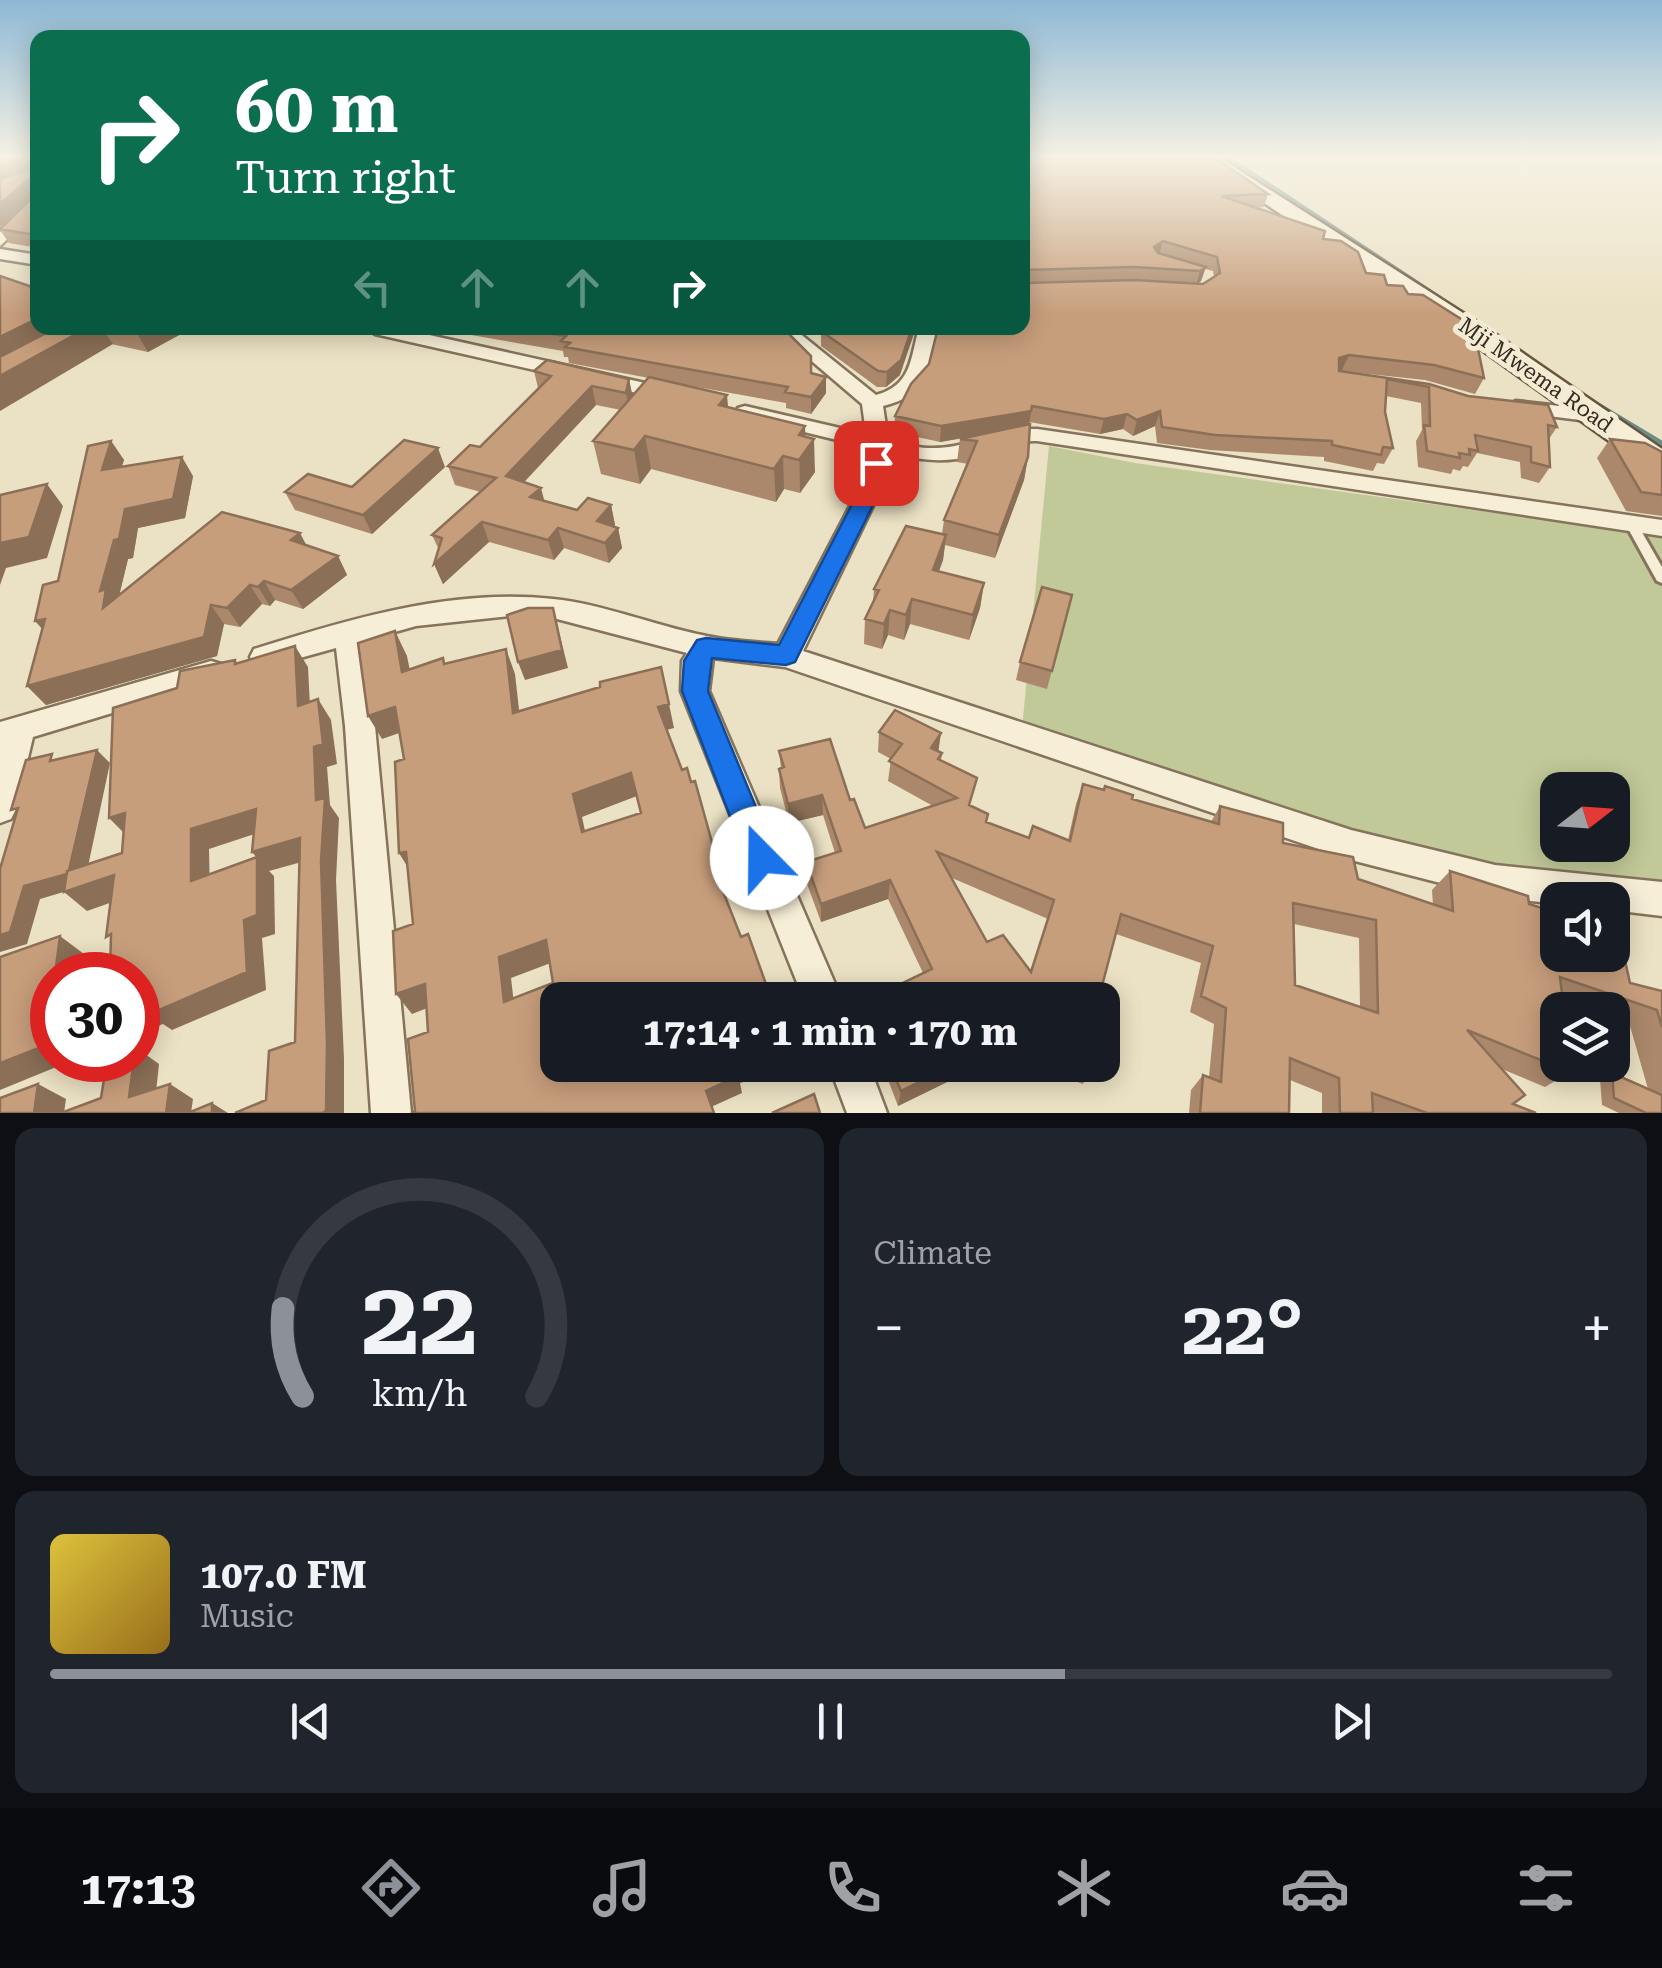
<!DOCTYPE html>
<html lang="en">
<head>
<meta charset="utf-8">
<style>
	:root { --surface:#171b24; --page:#20242c; --text:#f1f3f6; --muted:#9ea1a6; --line:#363941; --accent:#8c9099 }
	body { margin:0; font-family:"Roboto Serif",serif; background:var(--page); color:var(--text); height:100vh; display:flex; flex-direction:column; font-size:38px; white-space:nowrap }
	* { box-sizing:border-box; margin:0 }
	p { font-size:32px; color:var(--muted) }
	.icon { flex:none; width:55px; height:55px; fill:none; stroke:currentColor; stroke-width:2; stroke-linecap:round; stroke-linejoin:round }
	.map { position:relative; height:1113px; overflow:hidden }
	.panel { display:flex; flex-direction:column; gap:15px; padding:15px; background:#0d0f14; flex:1 }
	.panel>* { flex:none }
	.hud { position:absolute; left:30px; top:30px; width:1000px; height:305px; border-radius:20px; box-shadow:0 5px 25px #0003; background:#0b6e4f; color:#fff; overflow:hidden }
	.needle { width:65px; rotate:73deg }
	.fabs { position:absolute; left:1540px; top:772px; display:grid; gap:20px }
	.fabs a { display:grid; place-items:center; width:90px; height:90px; border-radius:20px; background:var(--surface); box-shadow:0 5px 25px #0003; font-size:50px }
	.speed { position:absolute; left:30px; top:952px; display:flex; gap:20px; font-size:50px; font-weight:700; text-align:center }
	.speed>* { display:grid; place-content:center; width:130px; height:130px; border-radius:50%; background:var(--surface); box-shadow:0 5px 25px #0003; line-height:1 }
	.speed .limit { border:15px solid #d22; background:#fff; color:#111 }
	.pin { position:absolute; display:grid; place-items:center; width:85px; height:85px; color:#fff; margin:-42px; border-radius:20px; box-shadow:0 5px 15px #0006 }
	.me { position:absolute; width:110px; margin:-55px; rotate:338deg; stroke-linejoin:round; filter:drop-shadow(0 0 8px #0008) }
	.turn { display:flex; align-items:center; gap:35px; height:210px; padding:0 40px; font-size:45px }
	.turn .icon { width:130px; height:130px; stroke-width:2.5 }
	.turn b { display:block; font-size:70px; line-height:85px }
	.lanes { display:flex; align-items:center; height:95px; padding:0 40px; background:#0003; justify-content:center; gap:50px; direction:ltr }
	.lanes .off { opacity:.35 }
	.big { font-size:75px; font-weight:700; line-height:1.1 }
	.panel .card { flex:1; display:flex; flex-direction:column; justify-content:center; gap:15px; min-width:0; padding:0 35px; border-radius:20px; background:var(--page) }
	.panel .dial { align-items:center; gap:0 }
	.dial svg { height:260px; overflow:visible; fill:none; stroke:var(--line); stroke-width:7; stroke-linecap:round; text-anchor:middle }
	.dial text { fill:var(--text); stroke:none }
	.song { display:flex; align-items:center; gap:30px }
	.cover { width:120px; height:120px; border-radius:15px; background:linear-gradient(135deg,hsl(50 70% 55%),hsl(40 70% 35%)) }
	.played { height:10px; border-radius:5px; background:linear-gradient(90deg,var(--accent) 65%,var(--line) 65%) }
	.keys { display:flex; justify-content:space-around; direction:ltr }
	.heat { display:flex; justify-content:space-between; align-items:center; font-size:55px; direction:ltr }
	.panel .tiles { flex:1; display:grid; gap:15px; grid-template-columns:1fr 1fr }
	.card:last-child { grid-column:span 2 }
	.trip { position:absolute; left:540px; top:982px; width:580px; height:100px; border-radius:20px; background:var(--surface); box-shadow:0 5px 25px #0003; font-weight:700; line-height:100px; text-align:center }
	.tabs { display:flex; height:160px; justify-content:space-around; align-items:center; background:#090b0e; color:var(--muted) }
	.tabs .icon { width:70px; height:70px }
	.tabs .on { color:var(--accent) }
	.tabs b { font-size:45px; color:var(--text) }
	.map>svg:first-child { display:block }
</style>
</head>
<body>
<div class="map">
<svg width="1662" height="1113" viewBox="0 0 1662 1113">
	<rect width="100%" height="100%" fill="#ebe1c4"/>
	<path fill="#c1c998" fill-rule="evenodd" d="M1049 446 1135 463 1662 536V880L1470 866 1022 729ZM1558 790H1612V845H1558Z"/>
	<g fill="none" stroke-linecap="round" stroke-linejoin="round">
		<path stroke="#6d8c86" stroke-width="5" d="M1228 158 1441 299"/>
		<path stroke="#6d8c86" stroke-width="6" d="M1589 400 1662 444"/>
		<defs>
			<path id="lane" d="M1631 519 1635 520 1662 567V583L1657 581 1625 523Z"/>
			<path id="street" d="M38 196V210L0 246V232Z
				M0 249 38 255V265L0 259Z
				M366 328H398L672 389 682 395 672 401 375 334Z
				M773 328H793L876 395C912 385 910 359 919 328H937C930 369 929 395 883 406L888 439C901 442 915 448 928 448 966 450 999 427 1037 429L1662 520V536L1037 441C1014 440 997 449 975 455 944 464 918 460 888 452L884 483 803 651 1351 830 1495 865 1662 882V916L1612 910V900H1558V904L1495 897 1351 860 785 667 713 658 709 691 842 1000H804L681 691 682 661 687 653 557 619 510 616 416 626 363 641 375 726 411 1113H371L345 726 336 648 264 668 254 665 250 657 254 649C349 619 452 588 553 599 603 604 653 625 702 635 727 641 753 642 778 644L862 483 866 447 738 416 735 412 738 408 745 406 866 434 862 404Z
				M1516 401 1596 410 1607 416 1596 422 1509 411 1506 407Z
				M211 661 221 664 225 672 221 680 33 737 16 809 11 819 0 823V722Z
				M829 1065H869L887 1113H847Z"/>
			<path id="secondary" d="M1197 158H1220L1482 325 1662 449V474L1651 471 1464 337Z"/>
		</defs>
		<use href="#lane" stroke="#85735b" stroke-width="6"/>
		<use href="#street" stroke="#85735b" stroke-width="5"/>
		<use href="#secondary" stroke="#66543f" stroke-width="5"/>
		<use href="#lane" fill="#f7eed7" fill-rule="evenodd"/>
		<use href="#street" fill="#f7eed7" fill-rule="evenodd"/>
		<use href="#secondary" fill="#f7eed7" fill-rule="evenodd"/>
	</g>
	<path fill="#ab886b" fill-rule="evenodd" d="M38 158V248L9 243 0 230Z
		M1022 158 1268 194 1264 207 1255 208 1323 239 1366 273 1387 285 1408 294 1484 378 1475 394 1425 380 1340 371 1429 384 1557 427 1549 439 1550 467 1539 483 1521 478 1520 462 1477 453 1468 467 1463 466 1460 471 1453 469 1451 474 1418 467 1416 441 1422 430 1421 403 1386 396 1385 412 1393 448 1384 464 1377 463 1373 471 1324 461V457L1210 450 1157 443 1155 426 1133 436 1123 429 1100 434 1029 422 1028 457 1024 480 995 558 945 545 943 560 939 571 984 583 980 608 969 640 910 624 904 640 888 635 882 649 864 644 865 619 873 602 874 589 942 534 944 520 968 464 957 462 960 439 978 435 940 442 894 432 895 416 929 364 1022 328ZM1205 269 1213 271 1214 277 1203 284H1198L1201 281Z
		M38 328H192L148 352Z
		M431 328H783L811 374 826 377V393L811 414 786 408V403L669 382 729 408 805 426V436L815 472 800 493 784 489 776 502 651 469 640 484 601 474 593 441 621 410 596 405 524 482 544 501 577 510 611 505 615 525 614 527 618 528 622 548 609 563 564 548 554 560 489 542 443 584 434 564 439 550 432 535 481 492 455 485 448 466 480 447 538 388 534 371 629 379 632 396 649 378 569 363 568 357H564L563 351Z
		M821 331 900 375 886 387H877L821 346Z
		M1610 439 1662 452V516L1626 511 1597 458Z
		M111 441 124 460 121 467 193 476 185 518 138 528 133 558 128 559 119 596 307 545 338 556 347 575 303 609 275 600 270 606 262 604 240 627 224 624 217 656 46 705 27 686 42 629 58 581Z
		M445 467 372 534 295 510 285 492 352 487Z
		M1072 595 1047 689 1016 680 1020 662Z
		M879 732 942 753 941 761 970 806 986 822 1029 838 1068 840 1076 804 1083 784 1211 822 1220 806 1283 843 1358 879 1433 905 1432 890 1450 871 1529 904 1630 983 1662 991V1113H1619L1602 1105 1600 1079 1612 1073 1648 1089 1630 1026 1612 1020V1010H1583L1563 1003 1570 1072 1545 1087 1502 1069 1513 1104 1536 1113H1322V1093L1290 1080 1289 1113H1189L1191 1090 1203 1075 1209 1077 1214 1024 1190 1012 1201 963 1116 934 1102 986 1100 1000H879L880 994 923 973 888 899 821 922 806 881V862L835 853 823 815 789 823 780 788 779 769 781 768 779 751 850 800 865 828 933 806 888 781 891 759 878 752ZM952 878 1048 919 1030 972 987 942ZM1294 924 1359 938 1360 1007 1295 985Z
		M888 1065H982L898 1106 887 1077Z
		M1092 1065 1083 1084 1032 1066V1065Z"/>
	<path fill="#8b6f57" d="M19 158H35L38 168 0 181V164Z
		M30 178 38 193 0 227V204Z
		M35 231 38 235V248L29 234Z
		M1163 241 1159 255 1154 247Z
		M1206 267 1201 281 1196 285 1200 271Z
		M38 318V328H78L0 369V337Z
		M87 328H102L113 344 0 411V376Z
		M137 328H192L148 352 134 329Z
		M912 328H916L900 375 886 387 887 372Z
		M1349 355 1342 370 1332 374 1339 358Z
		M826 377V393L811 414V397Z
		M629 379 633 398 630 412 626 393Z
		M592 386 596 405 512 495 506 476Z
		M727 395 730 428 719 405Z
		M1031 411 1029 427 940 442 941 426Z
		M1160 411 1155 426 1133 436 1137 420Z
		M1127 414 1123 429 1100 434 1104 419Z
		M805 426 806 451 814 439 815 472 800 493 799 435Z
		M645 436 651 469 640 484 634 450Z
		M111 441 124 460 115 489 102 470Z
		M438 448 445 467 372 534 363 515Z
		M783 456 784 489 776 502 774 469Z
		M182 457 193 476 185 518 138 528 133 558 128 559 117 604 103 608 100 591 125 509Z
		M1028 457 1024 480 995 558 999 535Z
		M47 484 63 506 47 558 6 568 0 585V543Z
		M541 488 546 507 530 497Z
		M611 505 615 525 601 541 597 521Z
		M482 522 489 542 443 584 434 564Z
		M558 528 564 548 554 560 548 540Z
		M618 528 622 548 609 563 605 543Z
		M300 533 310 552 291 540Z
		M946 535 943 560 930 595 933 570Z
		M338 556 347 575 303 609 291 590Z
		M264 581 275 600 270 606 258 587Z
		M984 583 980 608 969 640 973 615Z
		M250 585 262 604 240 627 227 608Z
		M912 599 910 624 904 640 906 615Z
		M211 605 224 624 217 656 46 705 27 686Z
		M553 608 568 668 525 680 518 662Z
		M890 610 888 635 882 649 884 624Z
		M45 619 52 640 35 621Z
		M395 631 407 656 415 696 402 672Z
		M295 646 308 667 311 726 298 706Z
		M506 649 515 674 522 736 513 713Z
		M318 699 331 720 337 764 327 767 330 805 339 818 336 880 344 1059V1113H322L316 800 314 747Z
		M669 704 674 728 663 731 658 707Z
		M395 707 408 730 382 739 368 716Z
		M941 733 938 754 931 748Z
		M97 750 110 763 84 885 114 875 135 894 87 911 64 892 67 891 40 899 27 944 0 952V935L24 886Z
		M631 773 637 796 582 817 590 854 582 832 573 794Z
		M822 795 823 815 789 823 788 804Z
		M256 809 273 828 209 849 210 900 191 881V829Z
		M125 813 129 838 109 818Z
		M300 838 316 858 269 871 274 876 275 934 262 938 266 990 172 1030 163 1024 138 1034V1008L244 920 257 858 252 852Z
		M406 852 413 876 399 853Z
		M718 864 722 886 717 888 713 866Z
		M890 880 888 899 821 922V904Z
		M60 936 84 954 82 975H55Z
		M546 940 556 961 511 978 516 1021 504 1002 499 957Z
		M425 984 440 1003 412 1014 396 994Z
		M52 989V1060H71V1061L0 1090V1063Z
		M138 1049 159 1064 154 1111 129 1097 134 1060H138Z
		M735 1065H762L764 1076 740 1083 742 1093 711 1107 706 1091Z
		M955 1065H982L898 1106 901 1091Z
		M38 1084 66 1099 64 1113H34Z
		M170 1084 193 1099 191 1113H166Z
		M212 1103 228 1113H212Z"/>
	<path fill="#c79e7c" stroke="#8b6f57" stroke-width="2.5" fill-rule="evenodd" d="M0 158H19L0 164Z
		M32 158H38V231L29 234 0 229 32 198 33 182 30 178 0 204V179L31 169Z
		M1022 158H1215L1268 194 1221 196 1325 231 1323 239 1341 241 1358 252 1366 273 1384 275 1387 285 1403 286 1408 294 1423 295 1469 324 1474 329 1484 378 1434 365 1349 355 1339 358V371L1429 384 1468 396 1548 405 1557 427 1548 425 1550 467 1531 462V447L1475 435 1478 451 1469 449 1470 455 1459 453 1460 458 1427 451 1424 425 1430 426 1429 387 1387 379 1385 412 1393 448 1383 447 1381 455 1332 445V441L1215 435 1162 427 1160 411 1137 420 1127 414 1104 419 1032 406 1031 411 941 426 895 416 911 384 929 364 938 328H1022V281L1024 283 1134 280 1203 284 1220 273 1217 257 1163 241 1154 247 1158 253 1206 267 1200 271 1134 267 1024 270 1022 274Z
		M0 276 38 289V318L0 337Z
		M56 328H87L0 376V357Z
		M515 328H783L811 356V373L826 377 811 397 785 392 788 387 565 347 570 343 561 341 566 336Z
		M822 328H912L901 360 887 372 878 371 821 331Z
		M547 360 629 379 626 393 592 386 506 476 541 488 530 497 577 510 588 498 611 505 597 521 618 528 605 543 558 528 548 540 482 522 434 564 442 538 432 535 496 478 448 466 470 445 480 447 551 376 534 371Z
		M649 377 727 395 719 405 805 426 799 435 814 439 799 460 783 456 774 469 645 436 634 450 593 441Z
		M1030 424 1028 457 999 535 944 520 977 441 960 439Z
		M1610 439 1645 443 1662 452V495L1641 492Z
		M404 440 438 448 363 515 285 492 308 474 352 487Z
		M111 441 102 470 182 457 173 499 125 509 119 539 114 540 100 591 106 589 103 608 222 512 300 533 291 540 338 556 291 590 264 581 258 587 250 585 227 608 211 605 204 637 27 686 45 619 35 621 43 585 58 581 88 446Z
		M47 484 29 537 0 543V495Z
		M906 526 946 535 933 570 984 583 973 615 912 599 906 615 890 610 884 624 865 619 879 590 874 589Z
		M1042 587 1072 595 1052 671 1020 662Z
		M528 608H553L562 650 518 662 507 615Z
		M395 631 402 672 443 658 444 664 506 649 513 713 600 687V682L661 667 669 704 658 707 682 770 687 768 691 782 695 781 718 864 713 866 741 937 748 934 771 998 766 1000H558V1065H737H735L738 1076 706 1091 714 1113H411L415 1111 408 1039 428 1032 425 984 396 994 393 931 413 924 406 852 399 853 395 762 404 759 395 707 368 716 358 643ZM631 773 641 813 582 832 573 794ZM546 940 553 983 504 1002 499 957Z
		M295 646 298 706 318 699 323 744 314 747 316 800 325 798 321 861 327 1043 326 1111 322 1113H235L266 1100 269 1051 295 1042 300 838 252 852 256 809 191 829V881L257 857V915L244 920 247 972 150 1014V1004L138 1008V975H110L111 934 106 937 114 875 64 892 67 871 122 853 125 813 109 818 113 708 177 688 180 671 235 660V664Z
		M895 710 941 733 931 748 942 753 938 759 977 778 969 805 988 814 986 822 1029 838 1033 826 1070 841 1083 784 1104 790 1105 786 1133 795 1132 799 1219 824 1220 806 1283 823V843L1353 857 1358 879 1453 911 1450 871 1528 896 1529 904 1558 913V955H1612V931L1619 934 1630 983 1662 991V1027L1657 1010 1560 977 1564 1010H1558V1065H1569L1570 1072 1467 1030 1525 1095 1513 1104 1536 1113H1427L1372 1093 1373 1113H1340L1339 1078 1290 1058 1289 1113H1200L1203 1075 1221 1082 1226 1008 1201 996 1213 946 1121 914 1102 986 1100 1000H882L880 994 932 969 890 880 821 904 806 862 841 851 822 795 788 804 779 769 784 767 779 751 830 739 850 800 854 799 865 828 957 798 889 761 902 744 879 732ZM937 852 1054 900 1031 972 1003 935 987 942ZM1293 903 1376 920 1378 1013 1295 985Z
		M97 750 69 870 67 871V874L24 886 10 932 0 935V869L18 808 11 810 26 760 52 754 50 761Z
		M60 936 55 975H52V989L44 1046 0 1063V957Z
		M107 1060H134L129 1097 170 1084 166 1113H61L101 1098Z
		M890 1065H955L901 1091Z
		M1612 1073 1662 1095V1113H1646L1614 1098Z
		M38 1084 34 1113H0V1098Z
		M814 1094 820 1113H772Z
		M212 1103V1113H188Z"/>
	<linearGradient id="sky" x2="0" y2="1"><stop stop-color="#8db8d5"/><stop offset="0.5" stop-color="#f6f2e4"/><stop offset="1" stop-color="#f6f2e4" stop-opacity="0"/></linearGradient>
	<rect width="1662" height="314" fill="url(#sky)"/>
	<path fill="#1a73e8" stroke="#114b97" stroke-width="2.5" d="M876 456 886 463 884 483 795 662 786 665 712 658 708 691 777 858 772 868 762 872 751 868 746 858 682 691 684 661 697 640 706 638 779 645 863 483 866 463Z"/>
	<g text-anchor="middle" dominant-baseline="central" stroke-width="10" stroke-linejoin="round" paint-order="stroke">
		<g font-size="22" fill="#362b1f" stroke="#f3ebd3">
			<text transform="translate(1536 375) rotate(35)">Mji Mwema Road</text>
		</g>
	</g>
</svg>
<div class="fabs">
<a><svg class="needle" viewBox="-14 -14 28 28"><path d="M0-13l5 13h-10z" fill="#e53935"/><path d="M0 13l5-13h-10z" fill="#9ea1a6"/></svg></a>
<a><svg class="icon" aria-label="sound" viewBox="0 0 24 24"><path d="M4 9h4l5-4v14l-5-4H4zM17 9q2 3 0 6"/></svg></a>
<a><svg class="icon" aria-label="layers" viewBox="0 0 24 24"><path d="M12 4l9 5-9 5-9-5zM3 14l9 5 9-5"/></svg></a>
</div>
<div class="speed"><div class="limit">30</div></div>
<div class="pin" style="left:876px;top:463px;background:#d93025"><svg class="icon" aria-label="arrive" viewBox="0 0 24 24"><path d="M6 21V4h12l-3 4 3 4H6"/></svg></div>
<svg class="me" style="left:762px;top:858px" viewBox="-20 -20 40 40"><circle r="19" fill="#fff"/><path d="M0-13L10 11 0 6-10 11z" fill="#1a73e8"/></svg>
<div class="trip">17:14 · 1 min · 170 m</div>
<div class="hud">
<div class="turn"><svg class="icon" aria-label="right" viewBox="0 0 24 24"><path d="M7 20v-9h11M14 6l5 5-5 5"/></svg><div><b>60 m</b>Turn right</div></div>
<div class="lanes"><svg class="icon off" aria-label="left" viewBox="0 0 24 24"><path d="M17 20v-9H6M10 6l-5 5 5 5"/></svg><svg class="icon off" aria-label="ahead" viewBox="0 0 24 24"><path d="M12 20V5M6 11l6-6 6 6"/></svg><svg class="icon off" aria-label="ahead" viewBox="0 0 24 24"><path d="M12 20V5M6 11l6-6 6 6"/></svg><svg class="icon" aria-label="right" viewBox="0 0 24 24"><path d="M7 20v-9h11M14 6l5 5-5 5"/></svg></div>
</div>
</div>
<section class="panel">
<div class="tiles">
<div class="card dial"><svg viewBox="0 0 100 80">
<path d="M14 69A42 42 0 1 1 86 69"/>
<path d="M14 69A42 42 0 0 1 8 42" stroke="#8c9099"/>
<text x="50" y="56" font-size="32" font-weight="700">22</text>
<text x="50" y="72" font-size="11">km/h</text>
</svg></div>
<div class="card"><p>Climate</p>
<div class="heat"><a>−</a><b class="big">22°</b><a>+</a></div>
</div>
<div class="card">
<div class="song"><i class="cover"></i><div><b>107.0 FM</b><p>Music</p></div></div>
<div class="played"></div>
<div class="keys"><svg class="icon" aria-label="previous" viewBox="0 0 24 24"><path d="M18 5L8 12l10 7zM5 5v14"/></svg><svg class="icon" aria-label="pause" viewBox="0 0 24 24"><path d="M8 5v14M16 5v14"/></svg><svg class="icon" aria-label="next" viewBox="0 0 24 24"><path d="M6 5l10 7-10 7zM19 5v14"/></svg></div>
</div>
</div>
</section>
<nav class="tabs">
<b>17:13</b>
<svg class="icon on" aria-label="directions" viewBox="0 0 24 24"><path d="M12 3l9 9-9 9-9-9zM9 14v-3h6M13 9l2 2-2 2"/></svg>
<svg class="icon" aria-label="music" viewBox="0 0 24 24"><path d="M9 18V5l10-2v13"/><circle cx="6" cy="18" r="3"/><circle cx="16" cy="16" r="3"/></svg>
<svg class="icon" aria-label="phone" viewBox="0 0 24 24"><path d="M5 4h4l2 5-3 2q2 4 5 5l2-3 5 2v4C11 20 4 13 5 4z"/></svg>
<svg class="icon" aria-label="climate" viewBox="0 0 24 24"><path d="M12 3v18M4 7l16 10M4 17L20 7"/></svg>
<svg class="icon" aria-label="car" viewBox="0 0 24 24"><path d="M5 17H2v-5l4-1 3-4h7l3 4 3 1v5h-3M9 17h6M6 11h13"/><circle cx="7" cy="17" r="2"/><circle cx="17" cy="17" r="2"/></svg>
<svg class="icon" aria-label="filters" viewBox="0 0 24 24"><path d="M4 7h16M4 17h16"/><circle cx="9" cy="7" r="2"/><circle cx="15" cy="17" r="2"/></svg>
</nav>
</body>
</html>
